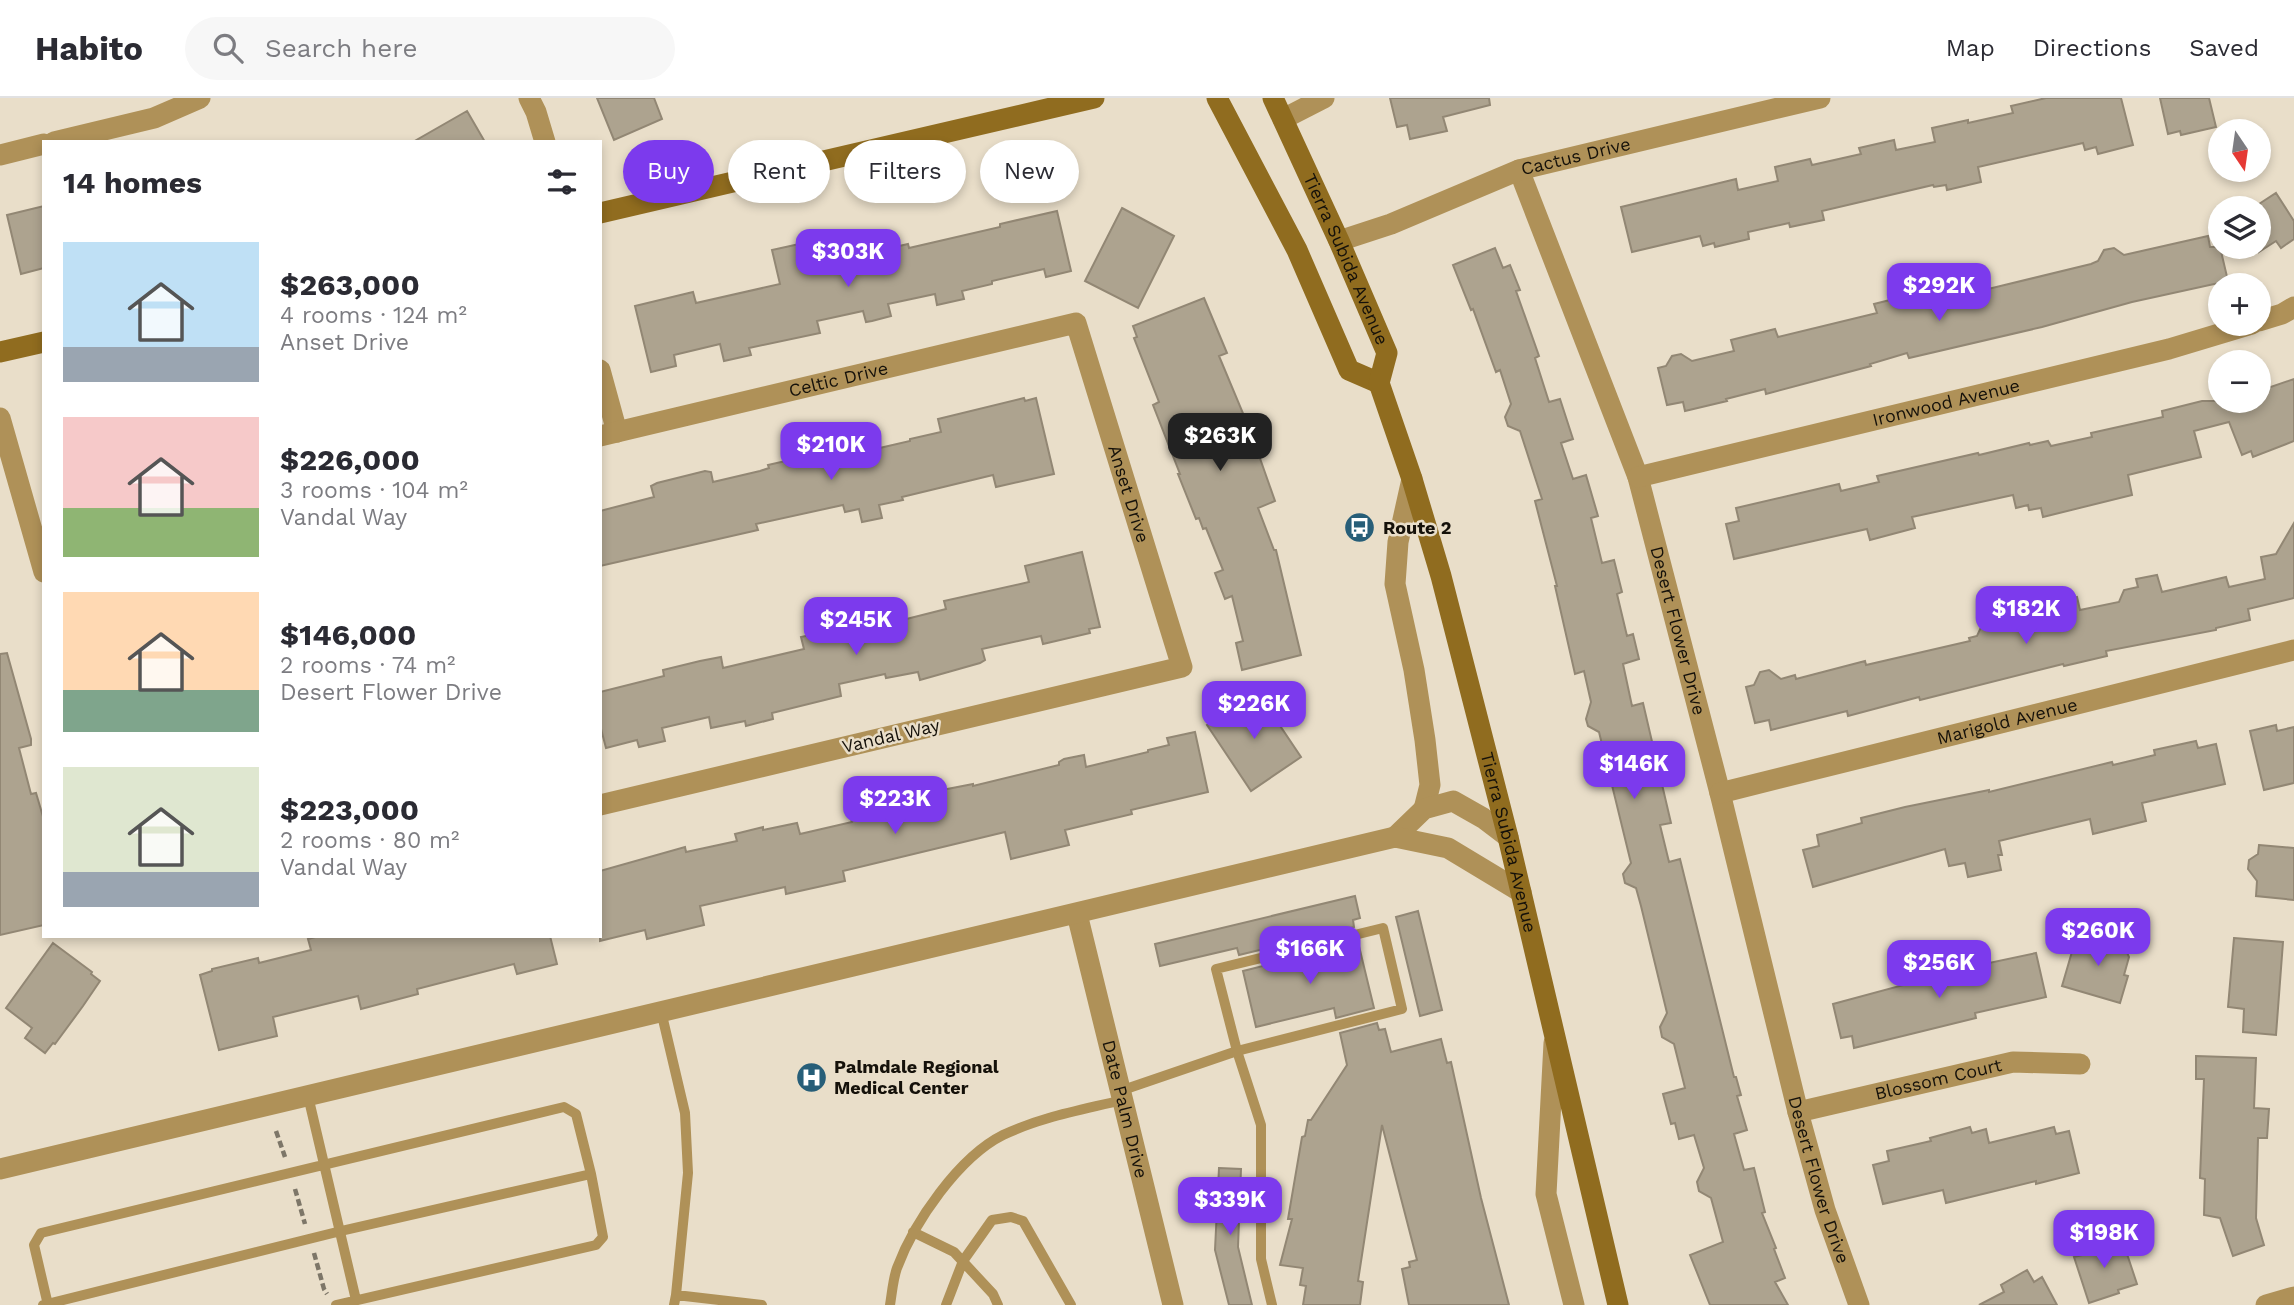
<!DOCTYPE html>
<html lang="en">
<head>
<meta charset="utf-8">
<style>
	:root { --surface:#fff; --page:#f7f7f7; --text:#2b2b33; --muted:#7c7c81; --line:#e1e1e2; --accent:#7c3aed }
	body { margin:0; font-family:"Work Sans",sans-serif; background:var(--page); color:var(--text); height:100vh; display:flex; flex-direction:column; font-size:26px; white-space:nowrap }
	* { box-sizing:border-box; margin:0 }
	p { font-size:23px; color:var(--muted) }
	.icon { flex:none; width:38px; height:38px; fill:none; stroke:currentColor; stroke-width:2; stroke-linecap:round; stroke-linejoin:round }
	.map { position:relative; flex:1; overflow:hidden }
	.panel { position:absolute; left:42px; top:42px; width:560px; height:798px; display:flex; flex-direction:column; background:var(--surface); border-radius:0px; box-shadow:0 4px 10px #0003 }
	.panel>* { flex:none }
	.guide { position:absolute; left:623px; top:42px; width:665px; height:63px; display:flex; gap:14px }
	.needle { width:46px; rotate:167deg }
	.fabs { position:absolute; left:2208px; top:21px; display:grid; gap:14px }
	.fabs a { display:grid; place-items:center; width:63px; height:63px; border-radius:50%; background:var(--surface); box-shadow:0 4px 10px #0003; font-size:35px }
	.price { position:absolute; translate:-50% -60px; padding:0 16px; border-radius:14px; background:var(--accent); color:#fff; font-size:23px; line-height:46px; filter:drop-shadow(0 2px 4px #0008) }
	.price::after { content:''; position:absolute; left:50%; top:42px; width:21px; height:16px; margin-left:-10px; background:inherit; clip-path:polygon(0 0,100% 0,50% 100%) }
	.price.on { background:#222; color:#fff }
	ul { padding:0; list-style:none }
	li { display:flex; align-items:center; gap:21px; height:175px; padding:0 21px }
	li span { display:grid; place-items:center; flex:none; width:196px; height:140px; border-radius:0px; color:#555 }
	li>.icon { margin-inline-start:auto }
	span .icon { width:84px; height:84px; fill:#fffc; stroke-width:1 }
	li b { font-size:30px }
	h2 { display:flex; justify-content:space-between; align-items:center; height:84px; padding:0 21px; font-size:30px }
	.pill { padding:0 24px; border-radius:32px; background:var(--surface); box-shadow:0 4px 10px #0003; font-size:24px; line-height:63px }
	.pill.on { background:var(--accent); color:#fff }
	header { display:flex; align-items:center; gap:42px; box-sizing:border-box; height:98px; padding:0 35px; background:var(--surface); border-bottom:2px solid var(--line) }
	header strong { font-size:33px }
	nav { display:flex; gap:38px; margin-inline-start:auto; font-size:24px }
	.search { width:490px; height:63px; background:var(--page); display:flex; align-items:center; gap:18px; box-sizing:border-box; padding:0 24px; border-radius:38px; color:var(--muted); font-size:26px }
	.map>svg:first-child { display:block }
</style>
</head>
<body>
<header>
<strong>Habito</strong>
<div class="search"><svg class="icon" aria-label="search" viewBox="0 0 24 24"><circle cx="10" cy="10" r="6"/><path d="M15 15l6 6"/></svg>Search here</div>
<nav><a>Map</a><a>Directions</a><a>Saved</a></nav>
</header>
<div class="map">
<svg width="2294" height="1207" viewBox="0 0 2294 1207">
	<rect width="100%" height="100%" fill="#e9dec9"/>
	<!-- building -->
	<path fill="#ada38f" stroke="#928774" stroke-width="2" d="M 597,0 L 654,0 L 662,21 L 614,42 Z
		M 1390,0 L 1489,0 L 1490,7 L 1443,19 L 1447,33 L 1410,41 L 1407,27 L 1397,29 Z
		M 2046,0 L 2121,0 L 2133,47 L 2098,56 L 2096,49 L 2085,52 L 2083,45 L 1978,69 L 1981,84 L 1947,92 L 1946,87 L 1934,89 L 1933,87 L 1822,113 L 1824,122 L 1790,129 L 1789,125 L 1748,134 L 1749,141 L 1715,149 L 1714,145 L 1703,148 L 1700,138 L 1632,154 L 1621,109 L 1736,81 L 1738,92 L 1778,83 L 1775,69 L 1810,61 L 1812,67 L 1861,56 L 1859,50 L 1894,42 L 1896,52 L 1935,44 L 1932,30 L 1968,22 L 1968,25 L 2013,15 L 2011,8 Z
		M 2160,0 L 2209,0 L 2216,29 L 2181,37 L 2180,33 L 2168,36 Z
		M 467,13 L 485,44 L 413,44 Z
		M 2276,95 L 2294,123 L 2294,141 L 2281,150 L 2276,143 L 2259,154 L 2259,106 Z
		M 44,108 L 44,170 L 21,176 L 7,117 Z
		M 1122,110 L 1174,138 L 1138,210 L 1085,183 Z
		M 1057,113 L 1071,173 L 1046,179 L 1044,171 L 992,183 L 992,186 L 962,193 L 964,201 L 937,207 L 935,196 L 888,206 L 891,218 L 872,223 L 866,224 L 863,213 L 817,223 L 820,235 L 749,250 L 751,257 L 724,263 L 720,246 L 674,257 L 676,268 L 651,274 L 635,208 L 693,194 L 696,205 L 780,186 L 772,152 L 804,145 L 809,164 L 811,164 L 812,168 L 908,146 L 909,150 L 1000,129 L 1000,126 Z
		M 2208,138 L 2210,149 L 2220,149 L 2228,183 L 2132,204 L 2042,229 L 1909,260 L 1907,255 L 1870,266 L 1871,268 L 1766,296 L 1765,291 L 1726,301 L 1727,303 L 1685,313 L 1683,304 L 1667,307 L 1658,270 L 1666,268 L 1672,258 L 1681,256 L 1692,263 L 1734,253 L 1731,242 L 1775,231 L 1778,239 L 1877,215 L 1874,206 L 1918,195 L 1921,206 L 1954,199 L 1961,188 L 1970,186 L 1980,193 L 2091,166 L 2098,163 L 2104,152 L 2114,150 L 2124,157 Z
		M 1495,150 L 1503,170 L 1510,167 L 1520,192 L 1516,193 L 1539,258 L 1535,260 L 1549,304 L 1560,301 L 1573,341 L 1561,345 L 1573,381 L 1586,377 L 1598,418 L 1591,420 L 1602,465 L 1614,462 L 1622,494 L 1617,496 L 1627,538 L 1633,536 L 1639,561 L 1623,566 L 1632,608 L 1643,605 L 1671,725 L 1660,727 L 1669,764 L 1680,761 L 1734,979 L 1736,979 L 1741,997 L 1737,998 L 1747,1032 L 1734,1036 L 1744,1072 L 1754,1070 L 1765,1114 L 1762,1115 L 1776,1150 L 1774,1151 L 1785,1180 L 1775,1184 L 1788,1207 L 1710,1207 L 1690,1157 L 1723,1144 L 1711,1100 L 1699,1093 L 1697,1084 L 1704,1070 L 1694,1037 L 1679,1041 L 1675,1025 L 1671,1026 L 1663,996 L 1685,990 L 1674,946 L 1662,939 L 1660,929 L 1667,915 L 1641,808 L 1636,790 L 1625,785 L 1623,776 L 1631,765 L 1599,634 L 1588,628 L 1586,621 L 1591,604 L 1584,573 L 1575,576 L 1555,488 L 1557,488 L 1535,403 L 1542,401 L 1520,333 L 1508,328 L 1505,319 L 1511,306 L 1500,272 L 1496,274 L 1473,211 L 1471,212 L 1453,167 Z
		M 1204,200 L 1227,255 L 1219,258 L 1250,332 L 1275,403 L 1258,410 L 1274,452 L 1276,452 L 1301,557 L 1242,572 L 1236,545 L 1243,543 L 1232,498 L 1225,501 L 1215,475 L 1223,472 L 1206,430 L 1203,431 L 1199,420 L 1196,421 L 1178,376 L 1180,376 L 1153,307 L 1159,304 L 1134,240 L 1137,239 L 1133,228 Z
		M 2294,281 L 2294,343 L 2253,359 L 2251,353 L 2242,357 L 2229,324 L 2194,333 L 2201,359 L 2128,377 L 2132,397 L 2043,419 L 2041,410 L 2029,412 L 2028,407 L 2016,410 L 2013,397 L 1912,419 L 1915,430 L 1870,442 L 1867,431 L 1734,461 L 1726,426 L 1739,423 L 1736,410 L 1839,386 L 1841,393 L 1879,384 L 1877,378 L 1978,355 L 1979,357 L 2029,345 L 2030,347 L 2048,343 L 2051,348 L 2092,339 L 2091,335 L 2163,319 L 2162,313 L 2202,303 L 2259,303 L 2259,293 Z
		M 1024,300 L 1025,303 L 1036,300 L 1054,376 L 996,389 L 993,377 L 902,399 L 903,402 L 879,407 L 882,420 L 862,424 L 859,411 L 845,414 L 843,407 L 756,426 L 758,432 L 600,468 L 600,413 L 654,399 L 651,388 L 657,385 L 705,373 L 711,374 L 713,384 L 760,373 L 769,370 L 768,367 L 790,362 L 788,355 L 815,349 L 815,351 L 855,344 L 858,355 L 910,343 L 910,341 L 941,334 L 938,321 Z
		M 2294,425 L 2294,500 L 2248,511 L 2250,522 L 2216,530 L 2216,532 L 2106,553 L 2107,558 L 2064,568 L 2063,566 L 1920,602 L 1919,599 L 1848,618 L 1847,613 L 1771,632 L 1769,622 L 1755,625 L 1746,589 L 1754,587 L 1760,574 L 1769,572 L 1781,581 L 1795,577 L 1796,581 L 1865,563 L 1866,567 L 1970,543 L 1969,540 L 1977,538 L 1982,527 L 1990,525 L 2003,532 L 2040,524 L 2042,523 L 2038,509 L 2077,499 L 2080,512 L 2119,504 L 2124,492 L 2138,489 L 2136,481 L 2157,477 L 2162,494 L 2226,479 L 2229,489 L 2265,481 L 2261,459 L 2276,456 Z
		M 1082,454 L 1100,529 L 1089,531 L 1090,535 L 1043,546 L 1041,538 L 982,551 L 985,562 L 980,565 L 920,582 L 918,574 L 886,580 L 885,576 L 839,586 L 841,598 L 772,615 L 773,621 L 746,628 L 745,623 L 711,630 L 709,619 L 662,630 L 665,643 L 639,649 L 637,642 L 606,650 L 600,627 L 600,594 L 664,578 L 663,572 L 700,563 L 721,559 L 723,570 L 804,551 L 801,539 L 858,527 L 859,533 L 946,511 L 944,503 L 1029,484 L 1025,468 Z
		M 7,555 L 31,641 L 31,647 L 19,650 L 31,696 L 36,695 L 44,722 L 44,827 L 0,837 L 0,556 Z
		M 1256,592 L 1301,659 L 1251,693 L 1207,627 Z
		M 2276,627 L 2277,633 L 2294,629 L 2294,685 L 2264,692 L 2250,633 Z
		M 1195,634 L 1208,694 L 1131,712 L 1132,716 L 1065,732 L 1069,747 L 1011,761 L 1005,734 L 843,773 L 845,783 L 786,796 L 785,789 L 700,808 L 704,827 L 647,841 L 645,832 L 600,843 L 600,773 L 685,749 L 686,754 L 737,743 L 735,736 L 763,729 L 763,732 L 797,725 L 800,736 L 852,724 L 850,717 L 881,708 L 880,700 L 940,685 L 942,692 L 973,686 L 973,688 L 1059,667 L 1059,664 L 1064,661 L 1084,657 L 1086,669 L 1148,654 L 1148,652 L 1169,647 L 1167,640 Z
		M 2196,643 L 2198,650 L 2216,646 L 2225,686 L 2142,705 L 2146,723 L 2093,736 L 2090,721 L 1999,743 L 2002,757 L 1998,757 L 2001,772 L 1968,779 L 1965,765 L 1949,768 L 1945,751 L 1813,789 L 1803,752 L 1819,748 L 1817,737 L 1862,725 L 1861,720 L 1905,709 L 1989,692 L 1989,694 L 2112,664 L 2113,667 L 2155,657 L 2154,652 Z
		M 2259,747 L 2294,750 L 2294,802 L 2256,798 L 2257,783 L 2248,771 L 2249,762 L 2258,756 Z
		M 1355,798 L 1360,820 L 1353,822 L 1354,829 L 1239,857 L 1237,850 L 1160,868 L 1155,846 Z
		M 1418,813 L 1442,912 L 1420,918 L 1396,819 Z
		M 2093,837 L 2123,845 L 2129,859 L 2124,877 L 2128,878 L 2120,905 L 2062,888 L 2074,847 Z
		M 319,838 L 550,838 L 557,866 L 517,876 L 514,866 L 417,891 L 418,896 L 361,911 L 358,898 L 273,919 L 277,938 L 219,952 L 200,877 L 212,873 L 212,871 L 258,860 L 259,865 L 311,852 L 308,841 Z
		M 2234,840 L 2283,844 L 2276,937 L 2243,934 L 2244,911 L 2228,909 Z
		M 1358,844 L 1374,910 L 1336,920 L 1334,910 L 1256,929 L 1243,873 Z
		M 53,845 L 92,874 L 91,876 L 100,883 L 83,908 L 55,946 L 53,945 L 45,955 L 25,940 L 32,930 L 6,910 Z
		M 2036,855 L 2046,899 L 1975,915 L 1976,920 L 1854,950 L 1852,938 L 1841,940 L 1833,906 L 1911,885 L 1917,874 L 1949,867 L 1956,872 Z
		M 1377,925 L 1379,932 L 1385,931 L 1391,954 L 1441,941 L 1447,965 L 1451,964 L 1481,1100 L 1509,1207 L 1409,1207 L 1402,1171 L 1410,1169 L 1409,1164 L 1417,1162 L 1382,1027 L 1358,1183 L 1363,1184 L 1360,1207 L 1303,1207 L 1306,1188 L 1300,1187 L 1303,1170 L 1280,1167 L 1292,1121 L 1288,1121 L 1302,1039 L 1305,1038 L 1308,1022 L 1311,1022 L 1347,967 L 1340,935 Z
		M 2196,958 L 2256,960 L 2254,1010 L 2269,1011 L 2267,1040 L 2258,1040 L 2256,1120 L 2264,1147 L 2233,1158 L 2220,1120 L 2204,1117 L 2205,1081 L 2200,1080 L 2204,981 L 2196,981 Z
		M 1970,1029 L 1972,1035 L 1986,1031 L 1989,1045 L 2054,1029 L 2056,1036 L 2069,1033 L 2079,1075 L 2036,1086 L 2036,1083 L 1946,1105 L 1943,1092 L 1883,1106 L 1873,1067 L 1889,1063 L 1887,1053 L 1931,1043 L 1930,1040 Z
		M 1219,1070 L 1241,1071 L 1238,1149 L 1252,1207 L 1229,1207 L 1215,1152 Z
		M 2089,1137 L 2108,1149 L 2123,1144 L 2137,1186 L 2118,1192 L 2119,1195 L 2089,1205 L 2074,1159 L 2083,1157 Z
		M 2027,1172 L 2034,1184 L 2042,1179 L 2057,1207 L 1979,1207 L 2004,1194 L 2001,1187 Z"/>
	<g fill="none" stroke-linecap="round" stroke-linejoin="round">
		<!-- path -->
		<path stroke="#7d7668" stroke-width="4.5" stroke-dasharray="7 3.5" stroke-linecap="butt" d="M 276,1033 L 285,1059
			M 295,1091 L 305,1126
			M 314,1155 L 324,1191 L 327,1196"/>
		<!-- lane -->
		<path stroke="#af9158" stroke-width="10" d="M 661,913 L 685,1015 L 688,1075 L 676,1197
			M 1120,993 L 1237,953 L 1402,911 L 1383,830 L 1216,871 L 1237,953 L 1261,1027 L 1261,1161 L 1272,1207
			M 308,998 L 356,1202
			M 913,1134 L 954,1154 L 993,1196 L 998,1207
			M 43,1207 L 341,1133 L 591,1076
			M 48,1207 L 34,1147 L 41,1135 L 564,1009 L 576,1016 L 591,1076 L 603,1139 L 596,1147 L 336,1207
			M 674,1207 L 676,1197 L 762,1207
			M 890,1207 C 892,1195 893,1181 897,1170 C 914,1124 959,1059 1003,1037 C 1041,1019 1082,1012 1122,1002
			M 946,1207 L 963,1163 L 992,1122 L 1011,1119 L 1023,1123 L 1071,1207"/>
		<!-- street -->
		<g stroke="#af9158" stroke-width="21">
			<path d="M 529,0 L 536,14 L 545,44"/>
			<path d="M 1283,21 L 1324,0"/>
			<path d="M 54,44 L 154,20 L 200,0"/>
			<path d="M 0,57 L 44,46"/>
			<path id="s1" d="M 1519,72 L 1638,379 L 1720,695 L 1798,1014 L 1825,1112 L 1859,1207"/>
			<path id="s2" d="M 1339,143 L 1391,126 L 1519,72 L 1820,0"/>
			<path d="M 2259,223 L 2282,216 L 2294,209"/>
			<path d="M 600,272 L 617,334"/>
			<path d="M 0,320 L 44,474"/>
			<path id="s3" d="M 600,338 L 1076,225 L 1182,569 L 600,707"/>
			<path id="s4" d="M 1638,379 L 2169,251 L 2252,226"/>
			<path d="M 1412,381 L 1398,444 L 1395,486 L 1414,572 L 1425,642 L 1430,687 L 1424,711"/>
			<path id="s5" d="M 1720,695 L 2294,552"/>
			<path d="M 1395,739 L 1424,711 L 1453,703 L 1483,720 L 1508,739"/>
			<path id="s6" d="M 1077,816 L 1173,1207"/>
			<path d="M 1554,945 L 1546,1096 L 1574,1207"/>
			<path id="s7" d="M 1798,1014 L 2013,964 L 2080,966"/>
			<path d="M 0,1071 L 1395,739 L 1448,750 L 1521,794"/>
			<path d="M 2266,1207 L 2294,1199"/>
		</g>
		<!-- secondary -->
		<g stroke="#906c1f" stroke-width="21">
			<path d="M 1217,0 L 1297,152 L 1349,272 L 1379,285"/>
			<path id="s8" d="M 1273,0 L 1339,143 L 1387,255 L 1379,285 L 1412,381 L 1441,478 L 1508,739 L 1618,1207"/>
			<path d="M 600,115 L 1094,0"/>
			<path d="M 0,254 L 44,244"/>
		</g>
	</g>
	<!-- icons -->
	<defs>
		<symbol id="bus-disc" viewBox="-11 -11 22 22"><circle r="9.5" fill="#275e78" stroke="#e9dec9"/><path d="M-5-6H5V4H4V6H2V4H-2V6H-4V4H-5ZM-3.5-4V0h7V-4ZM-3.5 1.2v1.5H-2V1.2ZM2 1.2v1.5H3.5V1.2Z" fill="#fff"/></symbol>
		<symbol id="hospital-disc" viewBox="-11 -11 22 22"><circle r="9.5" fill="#275e78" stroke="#e9dec9"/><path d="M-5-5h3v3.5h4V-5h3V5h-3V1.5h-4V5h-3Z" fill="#fff"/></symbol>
	</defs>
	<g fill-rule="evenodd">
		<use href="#bus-disc" x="1342" y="412" width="35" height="35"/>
		<use href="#hospital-disc" x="794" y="962" width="35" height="35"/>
	</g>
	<g text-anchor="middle" stroke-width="5" stroke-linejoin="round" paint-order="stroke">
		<!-- street labels -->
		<g font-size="18" fill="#15110a" stroke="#e9dec9">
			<text dy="6" stroke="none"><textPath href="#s2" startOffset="252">Cactus Drive</textPath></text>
			<text dy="6" stroke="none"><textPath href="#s8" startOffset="177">Tierra Subida Avenue</textPath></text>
			<text dy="6" stroke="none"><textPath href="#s3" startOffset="245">Celtic Drive</textPath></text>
			<text dy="6" stroke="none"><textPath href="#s4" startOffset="317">Ironwood Avenue</textPath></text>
			<text dy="6" stroke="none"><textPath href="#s3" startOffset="668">Anset Drive</textPath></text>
			<text dy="6" stroke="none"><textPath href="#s1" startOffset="488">Desert Flower Drive</textPath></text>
			<text dy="6" stroke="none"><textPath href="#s5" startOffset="296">Marigold Avenue</textPath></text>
			<text transform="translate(891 638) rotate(-13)" y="6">Vandal Way</text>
			<text dy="6" stroke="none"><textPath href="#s8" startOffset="788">Tierra Subida Avenue</textPath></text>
			<text dy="6" stroke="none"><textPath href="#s7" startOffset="144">Blossom Court</textPath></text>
			<text dy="6" stroke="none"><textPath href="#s6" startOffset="201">Date Palm Drive</textPath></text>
			<text dy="6" stroke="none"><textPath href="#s1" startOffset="1055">Desert Flower Drive</textPath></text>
		</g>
		<!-- poi labels -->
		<g font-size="18" font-weight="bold" fill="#15110a" stroke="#e9dec9" text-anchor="start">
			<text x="1383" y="436">Route 2</text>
			<text x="834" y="975">Palmdale Regional<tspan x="834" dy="21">Medical Center</tspan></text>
		</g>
	</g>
</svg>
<div class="fabs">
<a><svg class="needle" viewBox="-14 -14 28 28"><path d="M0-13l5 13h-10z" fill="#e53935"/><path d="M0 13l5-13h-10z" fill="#7c7c81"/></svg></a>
<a><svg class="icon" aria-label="layers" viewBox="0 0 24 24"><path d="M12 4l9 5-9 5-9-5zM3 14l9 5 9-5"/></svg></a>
<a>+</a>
<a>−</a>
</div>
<b class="price" style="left:848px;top:191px">$303K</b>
<b class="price" style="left:1939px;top:225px">$292K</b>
<b class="price on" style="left:1220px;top:375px">$263K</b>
<b class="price" style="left:831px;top:384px">$210K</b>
<b class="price" style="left:2026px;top:548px">$182K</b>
<b class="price" style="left:856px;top:559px">$245K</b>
<b class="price" style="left:1254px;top:643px">$226K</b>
<b class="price" style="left:1634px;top:703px">$146K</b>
<b class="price" style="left:895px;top:738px">$223K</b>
<b class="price" style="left:2098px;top:870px">$260K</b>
<b class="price" style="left:1310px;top:888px">$166K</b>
<b class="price" style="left:1939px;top:902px">$256K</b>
<b class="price" style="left:1230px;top:1139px">$339K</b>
<b class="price" style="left:2104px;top:1172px">$198K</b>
<div class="guide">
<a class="pill on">Buy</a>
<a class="pill">Rent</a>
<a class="pill">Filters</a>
<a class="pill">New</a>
</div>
<section class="panel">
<h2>14 homes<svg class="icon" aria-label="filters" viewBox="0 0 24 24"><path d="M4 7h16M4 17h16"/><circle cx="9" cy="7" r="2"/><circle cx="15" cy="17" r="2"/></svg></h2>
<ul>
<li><span style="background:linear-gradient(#bfe0f5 75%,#9aa5b1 0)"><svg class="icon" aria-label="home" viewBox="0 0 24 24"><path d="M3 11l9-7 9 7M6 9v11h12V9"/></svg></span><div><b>$263,000</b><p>4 rooms · 124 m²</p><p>Anset Drive</p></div></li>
<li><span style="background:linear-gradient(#f6c9c9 65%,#8fb573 0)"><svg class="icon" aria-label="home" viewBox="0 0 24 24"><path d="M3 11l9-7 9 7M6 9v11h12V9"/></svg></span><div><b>$226,000</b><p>3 rooms · 104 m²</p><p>Vandal Way</p></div></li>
<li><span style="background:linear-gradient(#ffd9b3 70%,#7fa58c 0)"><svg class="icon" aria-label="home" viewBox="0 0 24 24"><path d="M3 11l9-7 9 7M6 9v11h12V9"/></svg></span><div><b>$146,000</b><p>2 rooms · 74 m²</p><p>Desert Flower Drive</p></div></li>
<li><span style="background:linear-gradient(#dfe7d0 75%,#9aa5b1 0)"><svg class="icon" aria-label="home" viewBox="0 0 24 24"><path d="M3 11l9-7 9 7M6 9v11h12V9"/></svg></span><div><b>$223,000</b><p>2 rooms · 80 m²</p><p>Vandal Way</p></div></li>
</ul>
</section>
</div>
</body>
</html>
